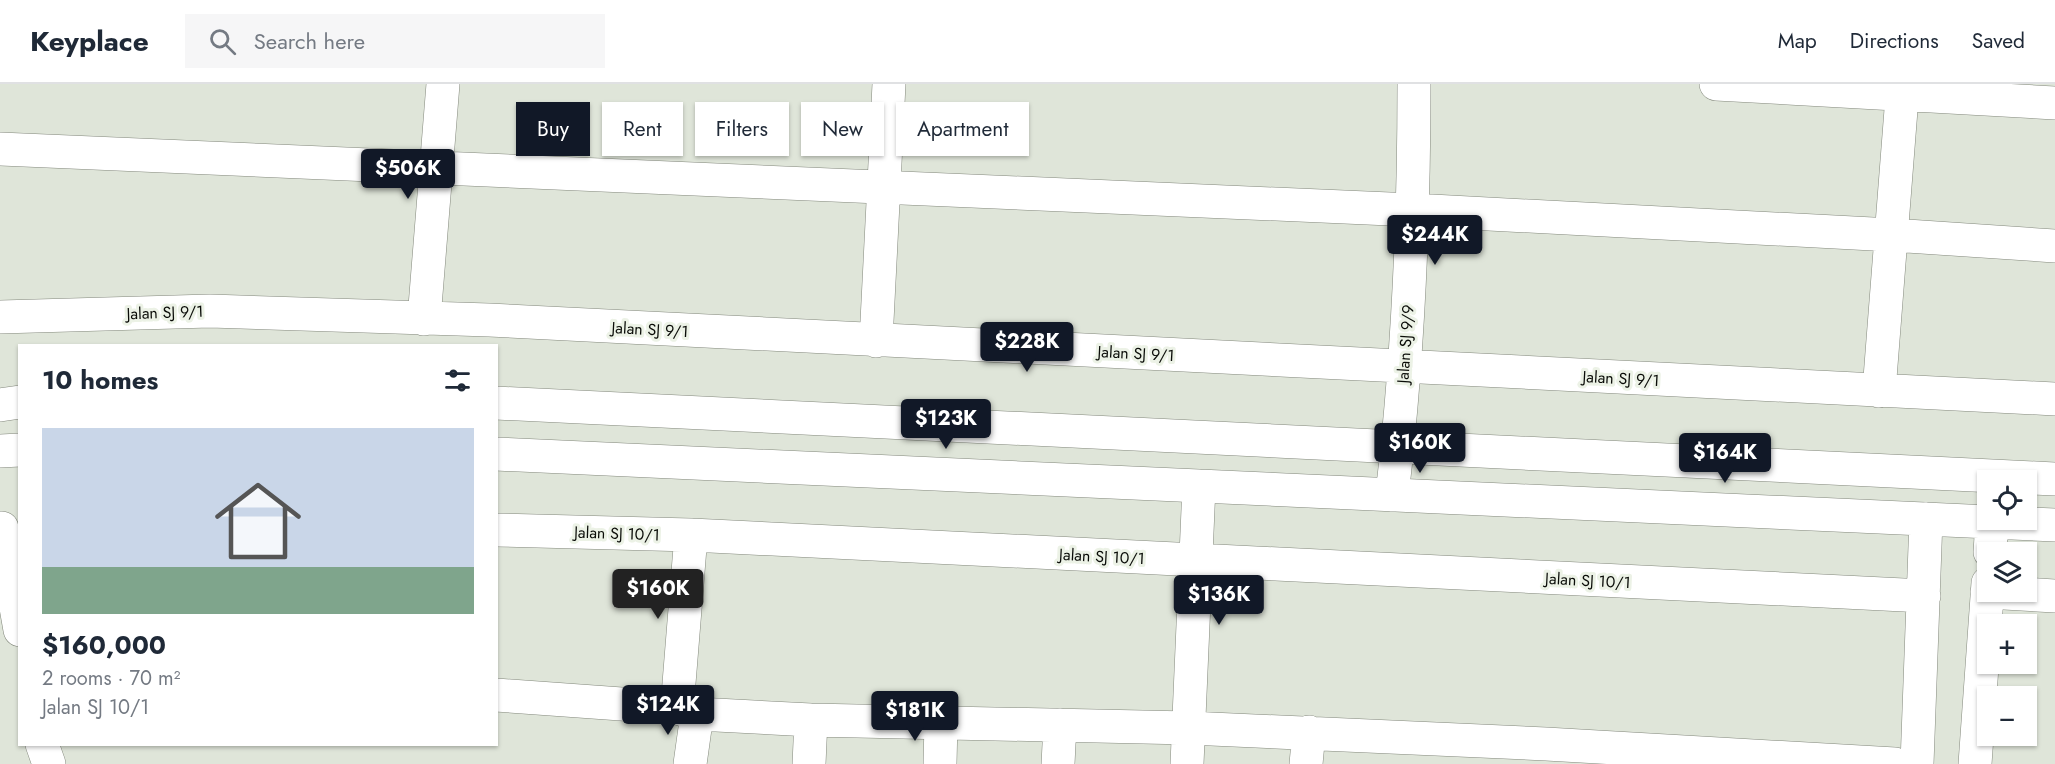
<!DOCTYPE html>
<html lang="en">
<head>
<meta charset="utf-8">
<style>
	:root { --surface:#fff; --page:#f6f6f7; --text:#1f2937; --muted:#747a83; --line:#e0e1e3; --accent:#111827 }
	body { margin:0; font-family:Jost,sans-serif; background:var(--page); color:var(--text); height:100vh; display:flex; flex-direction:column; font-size:22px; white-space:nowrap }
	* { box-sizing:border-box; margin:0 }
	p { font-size:20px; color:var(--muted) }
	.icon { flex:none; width:33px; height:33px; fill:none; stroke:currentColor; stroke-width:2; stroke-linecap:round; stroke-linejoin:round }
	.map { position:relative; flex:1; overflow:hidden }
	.details { position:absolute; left:18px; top:260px; width:480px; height:402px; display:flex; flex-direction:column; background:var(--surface); border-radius:0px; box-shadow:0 2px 4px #0004 }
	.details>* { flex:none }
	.banner { position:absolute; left:516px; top:18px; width:570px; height:54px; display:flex; gap:12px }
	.buttons { position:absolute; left:1977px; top:386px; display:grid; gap:12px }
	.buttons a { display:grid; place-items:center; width:60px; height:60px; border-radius:0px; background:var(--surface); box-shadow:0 2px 4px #0004; font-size:30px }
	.price { position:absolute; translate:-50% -51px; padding:0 14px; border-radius:6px; background:var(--accent); color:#fff; font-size:20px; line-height:39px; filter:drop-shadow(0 2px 3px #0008) }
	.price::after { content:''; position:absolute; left:50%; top:36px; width:18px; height:14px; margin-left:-9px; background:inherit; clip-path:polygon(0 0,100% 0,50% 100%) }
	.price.active { background:#222; color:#fff }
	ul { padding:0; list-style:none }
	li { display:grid; align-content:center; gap:12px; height:318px; padding:0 24px }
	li+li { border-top:2px solid var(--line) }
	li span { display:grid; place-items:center; height:186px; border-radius:0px; color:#555 }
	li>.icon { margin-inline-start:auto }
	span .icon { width:108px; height:108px; fill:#fffc; stroke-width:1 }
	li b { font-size:26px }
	h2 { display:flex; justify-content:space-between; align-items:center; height:72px; padding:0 24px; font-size:26px }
	.tag { padding:0 21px; border-radius:0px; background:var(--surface); box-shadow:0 2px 4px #0004; font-size:21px; line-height:54px }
	.tag.active { background:var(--accent); color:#fff }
	header { display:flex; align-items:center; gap:36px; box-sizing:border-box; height:84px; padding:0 30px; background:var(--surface); border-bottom:2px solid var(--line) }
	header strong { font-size:28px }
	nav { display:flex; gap:33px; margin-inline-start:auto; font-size:21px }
	.search { width:420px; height:54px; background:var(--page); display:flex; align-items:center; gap:15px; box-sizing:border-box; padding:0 21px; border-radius:0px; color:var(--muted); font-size:22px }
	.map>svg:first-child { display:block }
</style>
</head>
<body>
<header>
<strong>Keyplace</strong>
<div class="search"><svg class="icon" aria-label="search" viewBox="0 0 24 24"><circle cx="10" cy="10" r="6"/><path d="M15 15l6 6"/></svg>Search here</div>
<nav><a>Map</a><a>Directions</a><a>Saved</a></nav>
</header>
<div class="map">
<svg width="2055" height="680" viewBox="0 0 2055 680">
	<rect width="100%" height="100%" fill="#dfe5d9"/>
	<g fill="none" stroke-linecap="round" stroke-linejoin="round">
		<defs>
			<path id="minor" d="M 1716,0 L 2055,19
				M 0,65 L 1413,126 L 1892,151 L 2055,162
				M 0,233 L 210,227 L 489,236 L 2055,315
				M 424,235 L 443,0
				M 876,257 L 889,0
				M 1879,307 L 1903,0
				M 496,319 L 2055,395
				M 0,321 L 20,318
				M 0,367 L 20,366
				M 496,370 L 2055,441
				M 1392,411 C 1408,275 1414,137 1414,0
				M 2,444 L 20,546
				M 496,446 L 691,451 L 1924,512
				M 1990,468 L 1992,438
				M 1987,508 L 2055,512
				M 496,611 L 677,624 L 697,630 L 811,636 L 1189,644 L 1546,660 L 1895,680
				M 677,624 L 691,451
				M 42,660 L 49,680
				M 690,680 L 697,630
				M 809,680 L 811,636
				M 940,680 L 941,638
				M 1058,680 L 1060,641
				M 1187,680 L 1199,402
				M 1306,680 L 1309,648
				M 1917,680 L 1926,435
				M 1975,680 L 1988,499"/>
		</defs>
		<!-- minor casing -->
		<use href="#minor" stroke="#83887c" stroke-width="34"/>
		<!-- minor -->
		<use href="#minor" stroke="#fff" stroke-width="33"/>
	</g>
	<g text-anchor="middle" stroke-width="6" stroke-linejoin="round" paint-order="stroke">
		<!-- street labels -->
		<g font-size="16" fill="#0a0c08" stroke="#ecf2e6">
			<text transform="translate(165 228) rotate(-2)" y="6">Jalan SJ 9/1</text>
			<text transform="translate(650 245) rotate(3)" y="6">Jalan SJ 9/1</text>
			<text transform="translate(1405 260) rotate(-86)" y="6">Jalan SJ 9/9</text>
			<text transform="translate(1136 269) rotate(3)" y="6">Jalan SJ 9/1</text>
			<text transform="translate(1621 294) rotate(3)" y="6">Jalan SJ 9/1</text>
			<text transform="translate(617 449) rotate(2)" y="6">Jalan SJ 10/1</text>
			<text transform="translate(1102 472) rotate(3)" y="6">Jalan SJ 10/1</text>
			<text transform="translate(1588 496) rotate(3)" y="6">Jalan SJ 10/1</text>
		</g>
	</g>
</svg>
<div class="buttons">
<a><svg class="icon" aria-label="locate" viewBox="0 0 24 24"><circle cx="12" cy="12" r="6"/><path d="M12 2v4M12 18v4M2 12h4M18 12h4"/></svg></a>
<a><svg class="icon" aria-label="layers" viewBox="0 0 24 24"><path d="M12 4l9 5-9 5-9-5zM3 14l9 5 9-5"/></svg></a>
<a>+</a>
<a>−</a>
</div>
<b class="price" style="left:408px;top:116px">$506K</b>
<b class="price" style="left:1435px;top:182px">$244K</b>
<b class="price" style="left:1027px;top:289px">$228K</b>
<b class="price" style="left:946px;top:366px">$123K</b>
<b class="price" style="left:1420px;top:390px">$160K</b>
<b class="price" style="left:1725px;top:400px">$164K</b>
<b class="price active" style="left:658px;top:536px">$160K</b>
<b class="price" style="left:1219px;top:542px">$136K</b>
<b class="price" style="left:668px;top:652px">$124K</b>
<b class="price" style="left:915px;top:658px">$181K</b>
<div class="banner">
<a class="tag active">Buy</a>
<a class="tag">Rent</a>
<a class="tag">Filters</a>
<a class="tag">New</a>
<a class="tag">Apartment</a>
</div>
<section class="details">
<h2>10 homes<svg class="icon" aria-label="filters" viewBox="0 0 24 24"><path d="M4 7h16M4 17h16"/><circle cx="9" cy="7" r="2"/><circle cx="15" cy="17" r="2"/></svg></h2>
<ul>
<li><span style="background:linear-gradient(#c9d6e8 75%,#7fa58c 0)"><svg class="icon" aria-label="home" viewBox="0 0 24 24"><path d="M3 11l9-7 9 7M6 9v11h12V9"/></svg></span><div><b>$160,000</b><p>2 rooms · 70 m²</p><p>Jalan SJ 10/1</p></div></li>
</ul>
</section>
</div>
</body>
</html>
